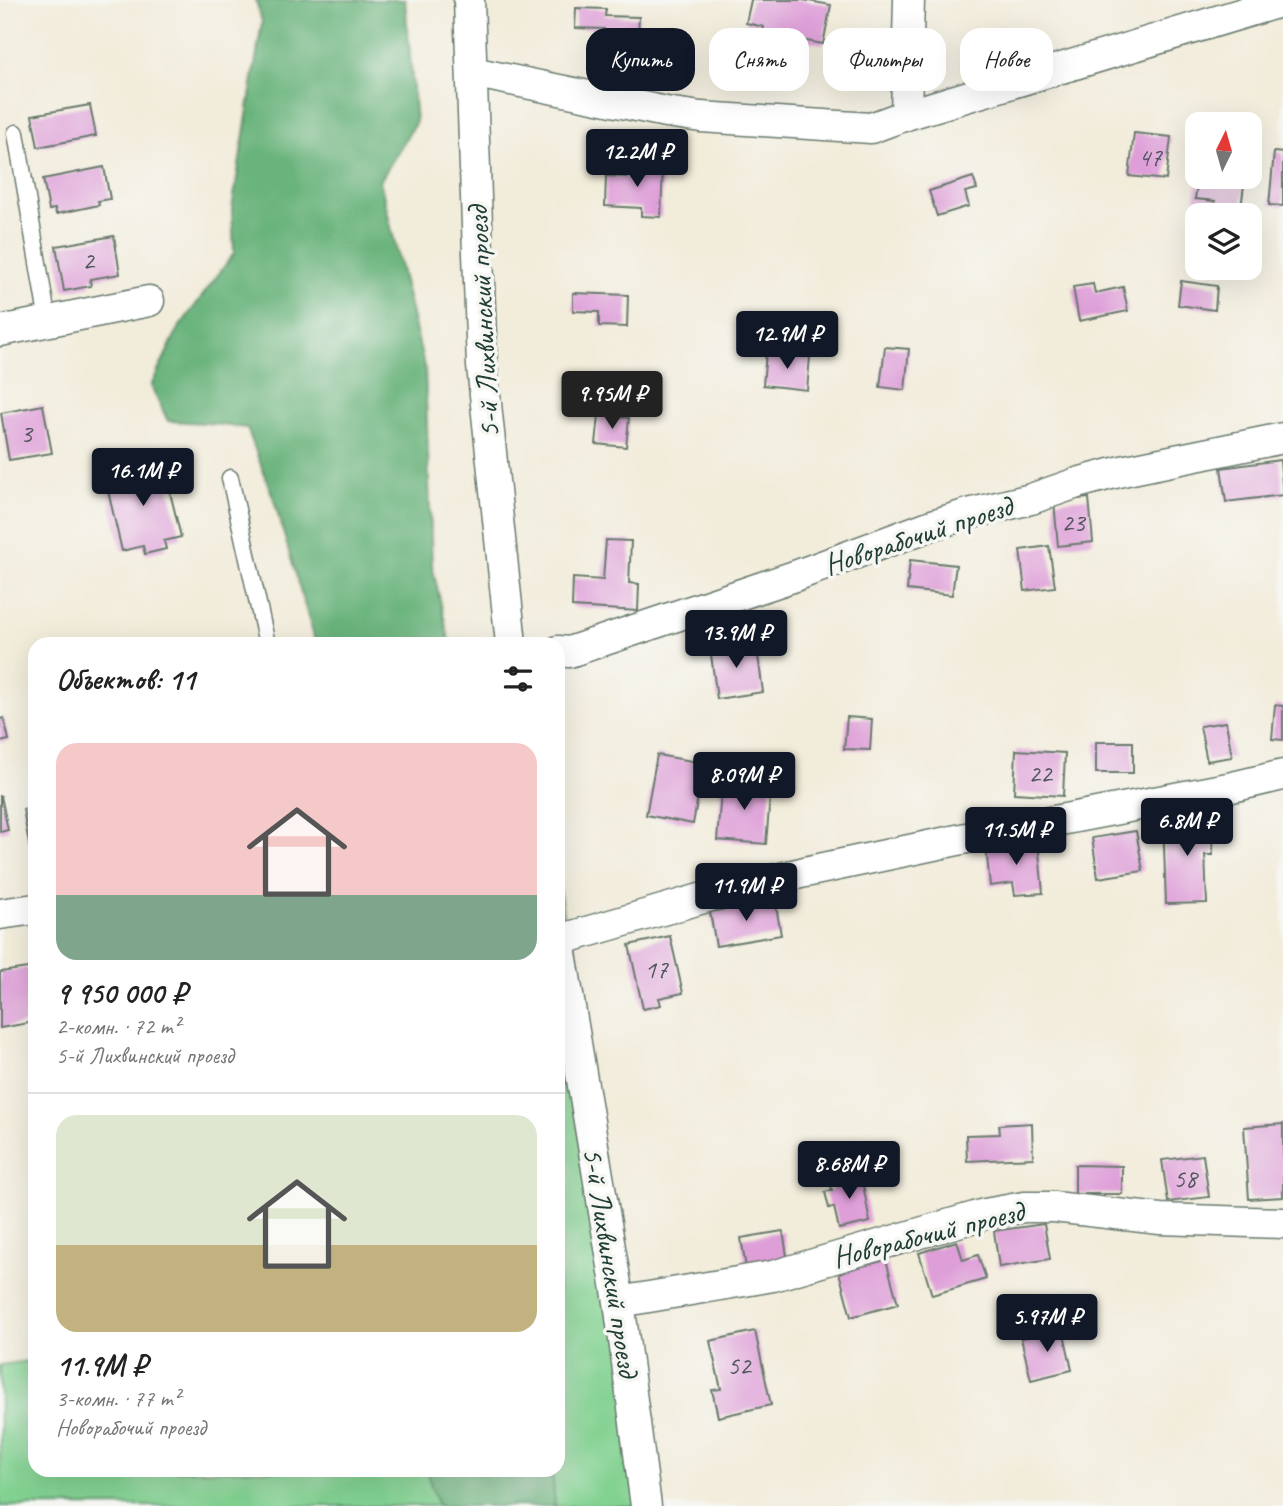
<!DOCTYPE html>
<html lang="ru">
<head>
<meta charset="utf-8">
<style>
	:root { --surface:#fff; --page:#f6f6f6; --text:#222; --muted:#767676; --line:#e0e0e0; --accent:#111827 }
	body { margin:0; font-family:Caveat,sans-serif; background:var(--page); color:var(--text); height:100vh; display:flex; flex-direction:column; font-size:26px; white-space:nowrap }
	* { box-sizing:border-box; margin:0 }
	p { font-size:23px; color:var(--muted) }
	.icon { flex:none; width:38px; height:38px; fill:none; stroke:currentColor; stroke-width:2; stroke-linecap:round; stroke-linejoin:round }
	.map { position:relative; flex:1; overflow:hidden }
	.drawer { position:absolute; left:28px; top:637px; width:537px; height:840px; display:flex; flex-direction:column; background:var(--surface); border-radius:21px; box-shadow:0 7px 28px #0002 }
	.drawer>* { flex:none }
	.guide { position:absolute; left:586px; top:28px; width:592px; height:63px; display:flex; gap:14px }
	.needle { width:46px; rotate:5deg }
	.fabs { position:absolute; left:1185px; top:112px; display:grid; gap:14px }
	.fabs a { display:grid; place-items:center; width:77px; height:77px; border-radius:14px; background:var(--surface); box-shadow:0 7px 28px #0002; font-size:35px }
	.price { position:absolute; translate:-50% -60px; padding:0 16px; border-radius:7px; background:var(--accent); color:#fff; font-size:23px; line-height:46px; filter:drop-shadow(0 2px 4px #0008) }
	.price::after { content:''; position:absolute; left:50%; top:42px; width:21px; height:16px; margin-left:-10px; background:inherit; clip-path:polygon(0 0,100% 0,50% 100%) }
	.price.current { background:#222; color:#fff }
	ul { padding:0; list-style:none }
	li { display:grid; align-content:center; gap:14px; height:371px; padding:0 28px }
	li+li { border-top:2px solid var(--line) }
	li span { display:grid; place-items:center; height:217px; border-radius:21px; color:#555 }
	li>.icon { margin-inline-start:auto }
	span .icon { width:126px; height:126px; fill:#fffc; stroke-width:1 }
	li b { font-size:30px }
	h2 { display:flex; justify-content:space-between; align-items:center; height:84px; padding:0 28px; font-size:30px }
	.tag { padding:0 24px; border-radius:21px; background:var(--surface); box-shadow:0 7px 28px #0002; font-size:24px; line-height:63px }
	.tag.current { background:var(--accent); color:#fff }
	.map>svg:first-child { display:block }
</style>
</head>
<body>
<div class="map">
<svg width="1283" height="1506" viewBox="0 0 1283 1506">
	<rect width="100%" height="100%" fill="#f6f6f2"/>
	<filter id="ink" filterUnits="userSpaceOnUse"><feTurbulence type="fractalNoise" baseFrequency=".0143" numOctaves="2"/><feDisplacementMap in="SourceGraphic" scale="14" xChannelSelector="R" yChannelSelector="G"/><feConvolveMatrix kernelMatrix="1 2 1 2 8 2 1 2 1" color-interpolation-filters="sRGB"/></filter>
	<filter id="wash" filterUnits="userSpaceOnUse"><feTurbulence type="fractalNoise" baseFrequency=".00686" numOctaves="4" result="noise"/><feDisplacementMap in="SourceGraphic" scale="28" xChannelSelector="R" yChannelSelector="G"/><feGaussianBlur stdDeviation="1.57" result="paint"/><feColorMatrix in="noise" values="0 0 0 0 0 0 0 0 0 0 0 0 0 0 0 0 0 1.4 0 .05"/><feComposite in="paint" operator="in"/></filter>
	<g filter="url(#wash)">
		<rect width="100%" height="100%" fill="#f2ecda"/>
		<!-- green -->
		<path fill="#82d191" stroke="#508762" stroke-width="2" d="M 558,881 L 574,989 L 660,1506 L 555,1506 L 552,1470 L 558,1470 Z
			M 35,1360 L 35,1470 L 426,1470 L 438,1506 L 0,1506 L 0,1365 Z"/>
		<!-- forest -->
		<path fill="#69b37b" stroke="#447858" stroke-width="2" d="M 256,0 L 405,0 L 416,122 L 380,181 L 425,369 L 432,565 L 450,644 L 316,644 L 273,497 L 247,428 L 206,423 L 168,421 L 151,386 L 178,329 L 234,253 L 232,209 L 262,22 Z
			M 426,1470 L 552,1470 L 555,1506 L 438,1506 Z"/>
		<g id="blocks">
			<!-- building -->
			<path fill="#de9ed8" d="M 751,0 L 803,0 L 831,5 L 823,44 L 763,33 L 764,27 L 746,23 Z
				M 576,8 L 606,9 L 605,16 L 639,17 L 636,66 L 602,64 L 604,29 L 575,28 Z
				M 90,105 L 96,136 L 38,147 L 32,115 Z
				M 1134,133 L 1171,137 L 1166,180 L 1129,176 Z
				M 1274,152 L 1283,153 L 1283,206 L 1269,205 Z
				M 628,161 L 663,163 L 661,217 L 641,216 L 641,208 L 605,206 L 606,176 L 627,177 Z
				M 104,167 L 110,199 L 98,201 L 99,205 L 56,214 L 55,209 L 49,210 L 43,179 Z
				M 973,177 L 977,189 L 965,192 L 969,206 L 937,216 L 929,191 Z
				M 1198,177 L 1245,178 L 1240,215 L 1213,215 L 1215,201 L 1195,199 Z
				M 114,236 L 120,274 L 90,279 L 91,286 L 64,291 L 56,246 Z
				M 1181,281 L 1217,286 L 1215,310 L 1178,305 Z
				M 1093,284 L 1095,293 L 1123,287 L 1128,311 L 1079,321 L 1073,287 Z
				M 573,293 L 628,295 L 627,327 L 599,326 L 599,312 L 573,311 Z
				M 885,347 L 909,349 L 905,390 L 880,387 Z
				M 766,353 L 810,357 L 807,390 L 763,385 Z
				M 43,405 L 52,453 L 9,460 L 1,413 Z
				M 599,415 L 629,418 L 626,447 L 596,444 Z
				M 1280,460 L 1283,495 L 1226,502 L 1221,468 Z
				M 143,464 L 144,468 L 163,464 L 181,537 L 164,541 L 166,549 L 145,554 L 143,546 L 122,551 L 105,478 L 121,474 L 120,470 Z
				M 1089,498 L 1093,542 L 1058,546 L 1054,501 Z
				M 606,540 L 631,541 L 629,583 L 639,584 L 638,611 L 572,607 L 573,578 L 603,580 Z
				M 1049,546 L 1055,587 L 1025,591 L 1020,550 Z
				M 910,560 L 956,565 L 952,595 L 907,590 Z
				M 756,641 L 763,692 L 717,699 L 710,647 Z
				M 1275,705 L 1283,706 L 1283,740 L 1272,739 Z
				M 847,717 L 872,719 L 870,750 L 844,749 Z
				M 4,718 L 9,740 L 0,742 L 0,719 Z
				M 1226,722 L 1232,757 L 1207,761 L 1200,726 Z
				M 1096,742 L 1133,742 L 1133,773 L 1096,773 Z
				M 1016,750 L 1065,753 L 1063,796 L 1014,793 Z
				M 657,755 L 704,763 L 693,824 L 646,815 Z
				M 722,780 L 771,784 L 766,844 L 717,840 Z
				M 0,796 L 1,796 L 8,830 L 0,832 Z
				M 35,806 L 35,855 L 31,856 L 23,809 Z
				M 1211,816 L 1213,855 L 1205,855 L 1207,903 L 1166,904 L 1163,818 Z
				M 1136,831 L 1143,871 L 1098,878 L 1092,838 Z
				M 1038,842 L 1043,893 L 1015,895 L 1013,883 L 990,886 L 986,847 Z
				M 775,900 L 781,935 L 716,946 L 710,912 Z
				M 670,936 L 683,993 L 659,998 L 661,1005 L 643,1009 L 629,945 Z
				M 35,967 L 35,1022 L 0,1028 L 0,972 Z
				M 1032,1123 L 1033,1158 L 967,1161 L 966,1135 L 1000,1134 L 999,1125 Z
				M 1283,1124 L 1283,1197 L 1249,1199 L 1244,1127 Z
				M 1203,1155 L 1209,1197 L 1168,1202 L 1162,1160 Z
				M 1075,1165 L 1122,1166 L 1122,1194 L 1075,1194 Z
				M 861,1174 L 870,1222 L 839,1229 L 834,1207 L 829,1208 L 825,1192 L 832,1190 L 830,1180 Z
				M 1044,1224 L 1050,1259 L 999,1267 L 994,1231 Z
				M 783,1231 L 788,1262 L 746,1268 L 741,1238 Z
				M 957,1241 L 963,1260 L 978,1255 L 986,1279 L 932,1295 L 919,1253 Z
				M 886,1260 L 898,1304 L 851,1317 L 839,1272 Z
				M 1063,1329 L 1072,1370 L 1031,1380 L 1021,1338 Z
				M 755,1331 L 771,1405 L 718,1417 L 712,1390 L 721,1389 L 710,1341 Z"/>
		</g>
	</g>
	<g filter="url(#ink)">
		<use href="#blocks" fill-opacity="0" stroke="#697a6e" stroke-width="2"/>
		<g fill="none" stroke-linecap="round" stroke-linejoin="round">
			<defs>
				<path id="service" d="M 16,133 L 48,322
					M 230,478 L 267,644"/>
				<path id="minor" d="M 469,0 L 482,366 L 511,644
					M 472,72 L 666,112 L 701,117 L 871,128 L 906,115 L 1283,1
					M 904,116 L 906,115 L 909,0
					M 0,331 L 149,301
					M 558,651 L 569,652 L 795,576 L 932,525 L 968,514 L 1031,499 L 1077,483 L 1122,471 L 1283,438
					M 0,914 L 35,909
					M 558,935 L 619,1302 L 646,1506
					M 559,940 L 724,892 L 805,872 L 981,835 L 1228,788 L 1283,775
					M 619,1302 L 773,1276 L 985,1214 L 1024,1207 L 1054,1207 L 1160,1219 L 1283,1223"/>
			</defs>
			<!-- service casing -->
			<use href="#service" stroke="#697a6e" stroke-width="19"/>
			<!-- minor casing -->
			<use href="#minor" stroke="#697a6e" stroke-width="33"/>
			<!-- service -->
			<use href="#service" stroke="#fff" stroke-width="16"/>
			<!-- minor -->
			<use href="#minor" stroke="#fff" stroke-width="30"/>
		</g>
	</g>
	<g text-anchor="middle" stroke-width="7" stroke-linejoin="round" paint-order="stroke">
		<!-- number labels -->
		<g font-size="26" fill="#4f555d">
			<text x="1150" y="166">47</text>
			<text x="88" y="269">2</text>
			<text x="26" y="442">3</text>
			<text x="1073" y="531">23</text>
			<text x="1040" y="782">22</text>
			<text x="656" y="978">17</text>
			<text x="1185" y="1187">58</text>
			<text x="739" y="1374">52</text>
		</g>
		<!-- street labels -->
		<g font-size="30" fill="#1f3d34" stroke="#f6f6f2">
			<text transform="translate(483 322) rotate(-93)" y="10">5-й Лихвинский проезд</text>
			<text transform="translate(918 535) rotate(-18)" y="10">Новорабочий проезд</text>
			<text transform="translate(928 1234) rotate(-14)" y="10">Новорабочий проезд</text>
			<text transform="translate(611 1262) rotate(81)" y="10">5-й Лихвинский проезд</text>
		</g>
	</g>
</svg>
<div class="fabs">
<a><svg class="needle" viewBox="-14 -14 28 28"><path d="M0-13l5 13h-10z" fill="#e53935"/><path d="M0 13l5-13h-10z" fill="#767676"/></svg></a>
<a><svg class="icon" aria-label="layers" viewBox="0 0 24 24"><path d="M12 4l9 5-9 5-9-5zM3 14l9 5 9-5"/></svg></a>
</div>
<b class="price" style="left:637px;top:189px">12.2M ₽</b>
<b class="price" style="left:787px;top:371px">12.9M ₽</b>
<b class="price current" style="left:612px;top:431px">9.95M ₽</b>
<b class="price" style="left:143px;top:508px">16.1M ₽</b>
<b class="price" style="left:736px;top:670px">13.9M ₽</b>
<b class="price" style="left:744px;top:812px">8.09M ₽</b>
<b class="price" style="left:1187px;top:858px">6.8M ₽</b>
<b class="price" style="left:1016px;top:867px">11.5M ₽</b>
<b class="price" style="left:746px;top:923px">11.9M ₽</b>
<b class="price" style="left:849px;top:1201px">8.68M ₽</b>
<b class="price" style="left:1047px;top:1354px">5.97M ₽</b>
<div class="guide">
<a class="tag current">Купить</a>
<a class="tag">Снять</a>
<a class="tag">Фильтры</a>
<a class="tag">Новое</a>
</div>
<section class="drawer">
<h2>Объектов: 11<svg class="icon" aria-label="filters" viewBox="0 0 24 24"><path d="M4 7h16M4 17h16"/><circle cx="9" cy="7" r="2"/><circle cx="15" cy="17" r="2"/></svg></h2>
<ul>
<li><span style="background:linear-gradient(#f6c9c9 70%,#7fa58c 0)"><svg class="icon" aria-label="home" viewBox="0 0 24 24"><path d="M3 11l9-7 9 7M6 9v11h12V9"/></svg></span><div><b>9 950 000 ₽</b><p>2-комн. · 72 m²</p><p>5-й Лихвинский проезд</p></div></li>
<li><span style="background:linear-gradient(#dfe7d0 60%,#c2b280 0)"><svg class="icon" aria-label="home" viewBox="0 0 24 24"><path d="M3 11l9-7 9 7M6 9v11h12V9"/></svg></span><div><b>11.9M ₽</b><p>3-комн. · 77 m²</p><p>Новорабочий проезд</p></div></li>
</ul>
</section>
</div>
</body>
</html>
